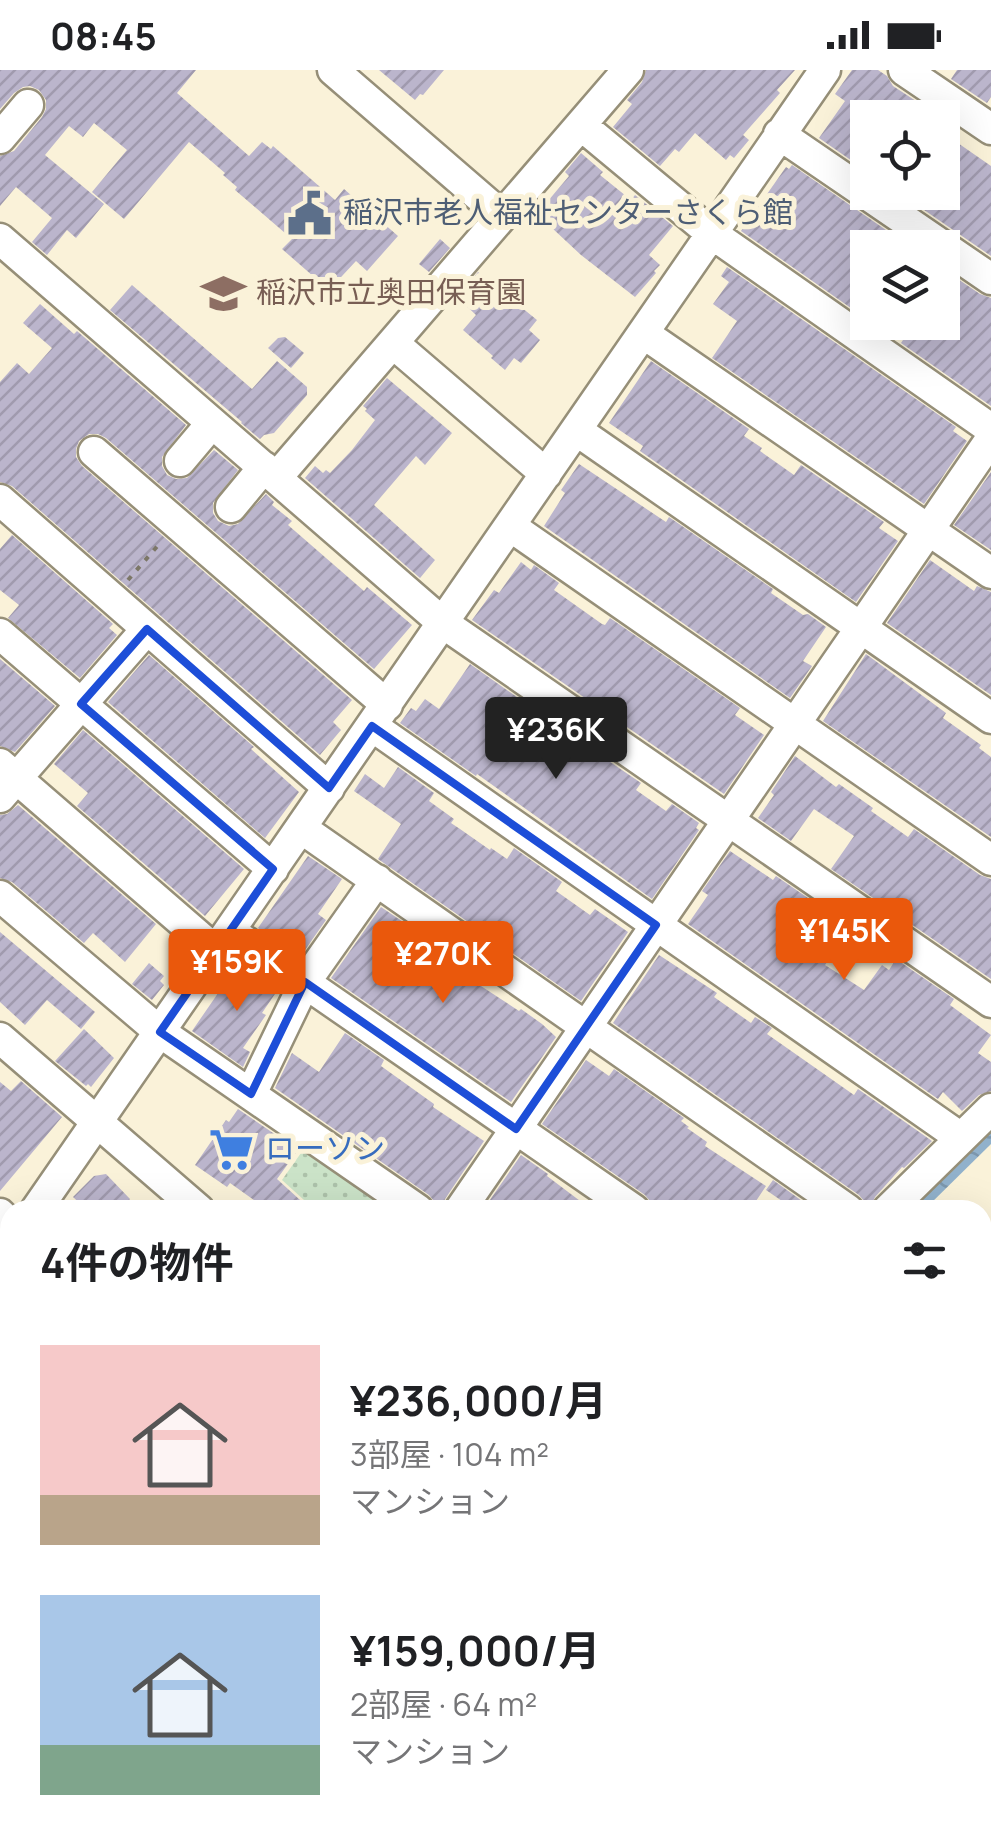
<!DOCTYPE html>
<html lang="ja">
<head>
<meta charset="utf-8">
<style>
	:root { --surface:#fff; --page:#f6f6f6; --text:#202124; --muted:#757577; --accent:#ea580c }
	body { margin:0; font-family:Manrope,"Noto Sans JP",sans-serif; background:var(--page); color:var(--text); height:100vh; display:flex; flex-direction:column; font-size:38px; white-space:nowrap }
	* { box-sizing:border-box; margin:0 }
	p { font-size:32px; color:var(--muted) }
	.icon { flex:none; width:55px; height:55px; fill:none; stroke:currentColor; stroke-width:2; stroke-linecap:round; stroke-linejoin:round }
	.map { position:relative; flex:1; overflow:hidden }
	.panel { position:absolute; left:0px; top:1130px; width:992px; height:640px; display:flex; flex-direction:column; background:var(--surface); border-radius:30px 30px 0 0; box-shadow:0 10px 40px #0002 }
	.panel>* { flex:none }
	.controls { position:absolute; left:850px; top:30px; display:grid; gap:20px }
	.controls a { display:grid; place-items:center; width:110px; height:110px; border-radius:0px; background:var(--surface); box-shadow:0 10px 40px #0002; font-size:50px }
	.price { position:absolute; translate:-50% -85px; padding:0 22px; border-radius:10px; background:var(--accent); color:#fff; font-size:32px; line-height:65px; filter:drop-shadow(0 2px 5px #0008) }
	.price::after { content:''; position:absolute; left:50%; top:60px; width:30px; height:22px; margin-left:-15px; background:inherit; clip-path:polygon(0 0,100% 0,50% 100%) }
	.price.active { background:#222; color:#fff }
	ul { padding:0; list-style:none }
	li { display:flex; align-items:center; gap:30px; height:250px; padding:0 40px }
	li span { display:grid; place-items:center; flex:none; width:280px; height:200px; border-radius:0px; color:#555 }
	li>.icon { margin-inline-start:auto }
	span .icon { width:120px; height:120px; fill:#fffc; stroke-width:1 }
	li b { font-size:42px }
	h2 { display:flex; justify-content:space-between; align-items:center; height:120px; padding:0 40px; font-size:42px }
	.status { display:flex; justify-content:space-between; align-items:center; height:70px; padding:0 50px; background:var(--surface); direction:ltr }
	.status svg { height:28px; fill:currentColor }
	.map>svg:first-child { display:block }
</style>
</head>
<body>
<div class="status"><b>08:45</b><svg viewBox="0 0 49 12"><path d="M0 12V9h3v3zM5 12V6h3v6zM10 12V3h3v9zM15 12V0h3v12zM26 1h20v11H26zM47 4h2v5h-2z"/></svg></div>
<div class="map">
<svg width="991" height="1770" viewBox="0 0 991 1770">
	<defs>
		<pattern id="park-dots" width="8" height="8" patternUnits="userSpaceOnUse" patternTransform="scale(2.5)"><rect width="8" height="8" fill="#cbe3c8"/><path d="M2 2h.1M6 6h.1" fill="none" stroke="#adc2aa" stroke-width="1.8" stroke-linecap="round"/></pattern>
		<pattern id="water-waves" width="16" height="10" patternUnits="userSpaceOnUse" patternTransform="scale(2.5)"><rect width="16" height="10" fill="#91b1cb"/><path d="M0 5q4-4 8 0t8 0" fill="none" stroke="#7c97ad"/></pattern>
		<pattern id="building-hatch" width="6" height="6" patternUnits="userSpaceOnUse" patternTransform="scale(2.5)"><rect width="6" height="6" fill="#bbb5cc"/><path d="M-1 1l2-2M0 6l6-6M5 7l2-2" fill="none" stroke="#a09aae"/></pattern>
	</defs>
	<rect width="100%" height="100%" fill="#faf2d9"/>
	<!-- park -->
	<path fill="url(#park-dots)" d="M 308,1073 L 403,1140 L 315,1140 L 282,1110 Z"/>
	<!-- water -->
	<path fill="url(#water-waves)" d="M 991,1057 L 991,1074 L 924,1140 L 907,1140 Z"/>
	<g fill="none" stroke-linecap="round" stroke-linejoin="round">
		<!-- stream -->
		<path stroke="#91b1cb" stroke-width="8" d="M 85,1760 L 97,1770
			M 826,1770 L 833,1760"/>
	</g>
	<!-- building -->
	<path fill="url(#building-hatch)" d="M 0,0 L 196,0 L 177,23 L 249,86 L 262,72 L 271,79 L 273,76 L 335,130 L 344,119 L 398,166 L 367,201 L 356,191 L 329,220 L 282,179 L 292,169 L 235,120 L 237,117 L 223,105 L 225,103 L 189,72 L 124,149 L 92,122 L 127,80 L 94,53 L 83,67 L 69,56 L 45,85 L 104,134 L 76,168 L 67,160 L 47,185 L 32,172 L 52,148 L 16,117 L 0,136 L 0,86 L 14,81 L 42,47 L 46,39 L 46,30 L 39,20 L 30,16 L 23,17 L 14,23 L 0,39 Z
		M 379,0 L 444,0 L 423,25 L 420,24 L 415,30 Z
		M 646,0 L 795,0 L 777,20 L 780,23 L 743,65 L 749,70 L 734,88 L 730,85 L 726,90 L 695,63 L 679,82 L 675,79 L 660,96 L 613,57 L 632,34 L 627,30 L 642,12 Z
		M 852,0 L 878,0 L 887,6 L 893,16 L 922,35 L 913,48 L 868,48 L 868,102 L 819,68 L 845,31 L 835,24 Z
		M 957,0 L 991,0 L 991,27 L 987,33 L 951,9 Z
		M 942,62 L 991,96 L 991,186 L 898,122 L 942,122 Z
		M 581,83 L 603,102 L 600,105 L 631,130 L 635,125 L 673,156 L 649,185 L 660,195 L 654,201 L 656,203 L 635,227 L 581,185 L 537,144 L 569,106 L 565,102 Z
		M 792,95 L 912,178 L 868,178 L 868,250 L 741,161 L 786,97 L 789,99 Z
		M 440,169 L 450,178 L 429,202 L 419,194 Z
		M 727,197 L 956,357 L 953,361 L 967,371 L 924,434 L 712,288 L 737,251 L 713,234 L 729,212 L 721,206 Z
		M 946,201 L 980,224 L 991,228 L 991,336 L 901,273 L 915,252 L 942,252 L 942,207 Z
		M 478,202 L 537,250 L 529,260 L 540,270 L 521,293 L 514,288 L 505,300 L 491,288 L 493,286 L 463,260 L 476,245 L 457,227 Z
		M 132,215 L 252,319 L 277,291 L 307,317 L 307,325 L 274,363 L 264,365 L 260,369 L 241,353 L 242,352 L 110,240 Z
		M 40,234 L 74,264 L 77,261 L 186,355 L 162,387 L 162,396 L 167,405 L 176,409 L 187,408 L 214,380 L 238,400 L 213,433 L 213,443 L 218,451 L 229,456 L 238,454 L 266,424 L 274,432 L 272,435 L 292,451 L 288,455 L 364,521 L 367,517 L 412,555 L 374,599 L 106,368 L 98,364 L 89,364 L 79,371 L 76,379 L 76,387 L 82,396 L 352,630 L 333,652 L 341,660 L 320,685 L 12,416 L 0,412 L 0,312 L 17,293 L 29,304 L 52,278 L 23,253 Z
		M 285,267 L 304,283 L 291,298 L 268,278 L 278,268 Z
		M 651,291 L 749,359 L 744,366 L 762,378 L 760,381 L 794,405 L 801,395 L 884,452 L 879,458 L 898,471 L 856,532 L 640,381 L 643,376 L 609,353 Z
		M 387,308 L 452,363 L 425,395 L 416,386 L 374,435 L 435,490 L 420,508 L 305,408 L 315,396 L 323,403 L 326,400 L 330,403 L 352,380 L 375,350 L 365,341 L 367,339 L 363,336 Z
		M 579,394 L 666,452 L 669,447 L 773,519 L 771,523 L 803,545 L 808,544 L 826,557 L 803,591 L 812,596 L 790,628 L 544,456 L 565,423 L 561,420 Z
		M 991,402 L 991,480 L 954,455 Z
		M 12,465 L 113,554 L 109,558 L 117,565 L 80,608 L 8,548 L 19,535 L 0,520 L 0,479 Z
		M 930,490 L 974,521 L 977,516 L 991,522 L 991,625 L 887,553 Z
		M 521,492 L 531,500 L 534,495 L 559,513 L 554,520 L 602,554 L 605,555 L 610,548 L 740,638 L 735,645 L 764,665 L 724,724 L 472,550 L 494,520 L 499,523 Z
		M 866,584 L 946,643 L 943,648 L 981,675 L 979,678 L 991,687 L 991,767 L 823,651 Z
		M 149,585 L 254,677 L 251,679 L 299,722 L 265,768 L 108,632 Z
		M 0,589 L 55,636 L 15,682 L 0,676 Z
		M 470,594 L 521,630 L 511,644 L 555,674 L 557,671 L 571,680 L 573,677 L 592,691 L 597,683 L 641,713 L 636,720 L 666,741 L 672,734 L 699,753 L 696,758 L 699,760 L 652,829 L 477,704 L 476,706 L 400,653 L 411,638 L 416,641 L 425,629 L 439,639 Z
		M 83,660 L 244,799 L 205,846 L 77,736 L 88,723 L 54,694 Z
		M 795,686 L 836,717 L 839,714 L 873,738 L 871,741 L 908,767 L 914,759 L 980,805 L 991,809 L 991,909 L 831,799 L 854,766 L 814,739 L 791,771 L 758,748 L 774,725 L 771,722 Z
		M 398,697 L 434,723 L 429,731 L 454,749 L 451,753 L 460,759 L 490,780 L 491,778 L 507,789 L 514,778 L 562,812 L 556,821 L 590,845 L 595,839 L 628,862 L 581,931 L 378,789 L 401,754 L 354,721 L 365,704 L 384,718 Z
		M 18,735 L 156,854 L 125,892 L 93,863 L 84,873 L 12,812 L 0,808 L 0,745 L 7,744 Z
		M 730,781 L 773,810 L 776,806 L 821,837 L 817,844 L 847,865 L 825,895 L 864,920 L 882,895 L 889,900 L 896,889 L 954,929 L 950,935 L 991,965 L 978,983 L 991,992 L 991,1021 L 979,1025 L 962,1041 L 943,1022 L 938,1029 L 688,854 L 708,825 L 702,821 Z
		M 308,786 L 342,809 L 318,844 L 326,850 L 300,887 L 258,858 Z
		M 381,837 L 418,862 L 412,871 L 519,941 L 521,939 L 542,954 L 556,967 L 511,1032 L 331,908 Z
		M 0,862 L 95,942 L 81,959 L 47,930 L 25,955 L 0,932 Z
		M 659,885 L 717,923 L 714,927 L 751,953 L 755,947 L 772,958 L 767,964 L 854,1025 L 858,1019 L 932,1071 L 904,1098 L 902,1097 L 875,1127 L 870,1138 L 859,1125 L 613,953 Z
		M 149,893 L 164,906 L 160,911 L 164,915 L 152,930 L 132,914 Z
		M 244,893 L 279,918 L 262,943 L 266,945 L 243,978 L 250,982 L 243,997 L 192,961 L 223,916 L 226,918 Z
		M 84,959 L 114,988 L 91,1017 L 88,1014 L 86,1016 L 55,991 Z
		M 345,963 L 384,990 L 381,996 L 434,1034 L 433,1037 L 484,1071 L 445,1129 L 441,1140 L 436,1139 L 434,1131 L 429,1125 L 275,1018 L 292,983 L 319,1002 Z
		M 586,990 L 609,1006 L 614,999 L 684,1048 L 681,1051 L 689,1057 L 687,1058 L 707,1072 L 705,1076 L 766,1116 L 750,1140 L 653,1140 L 650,1131 L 645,1125 L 542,1054 Z
		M 21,1011 L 62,1047 L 0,1121 L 0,1012 L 11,1021 Z
		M 238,1039 L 298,1080 L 277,1109 L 311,1140 L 268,1140 L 230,1113 L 227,1117 L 195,1095 L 226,1050 L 229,1052 Z
		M 521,1085 L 548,1104 L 547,1106 L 592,1140 L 483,1140 Z
		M 106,1104 L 130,1129 L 120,1140 L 87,1140 L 73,1127 L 94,1106 Z
		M 773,1110 L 809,1136 L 806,1140 L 795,1140 L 766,1120 Z"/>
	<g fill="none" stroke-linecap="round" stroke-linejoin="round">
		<defs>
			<path id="minor" d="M 333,0 L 502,146
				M 904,0 L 991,59
				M 581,55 L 711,163 L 991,359
				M 779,64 L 991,209
				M 0,68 L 28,35
				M 0,169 L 443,553 L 991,932
				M 643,263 L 991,503
				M 393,273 L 546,404
				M 576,360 L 991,648
				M 94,382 L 387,635
				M 180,391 L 212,353
				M 276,408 L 628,0
				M 0,430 L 329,718
				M 231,437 L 264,397
				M 510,456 L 991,790
				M 0,564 L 273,799
				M 372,656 L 961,1068
				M 0,694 L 216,881
				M 0,727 L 147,559
				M 301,758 L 848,1140
				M 0,826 L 160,962 L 418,1140
				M 230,861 L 634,1140
				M 0,968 L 199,1140
				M 251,1024 L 305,912 L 377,810
				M 36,1140 L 825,0
				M 460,1140 L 991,369
				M 888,1140 L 991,1039
				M 0,1144 L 10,1154
				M 0,1193 L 10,1178
				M 0,1444 L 10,1457
				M 0,1655 L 10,1651
				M 398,1760 L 410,1770
				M 440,1760 L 453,1770
				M 935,1760 L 947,1770
				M 135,1770 L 142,1760
				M 601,1770 L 608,1760"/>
		</defs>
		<!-- minor casing -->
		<use href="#minor" stroke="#968f78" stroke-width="35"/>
		<!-- path -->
		<path stroke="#7c7767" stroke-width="4" stroke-dasharray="5 8" stroke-linecap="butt" d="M 128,510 L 161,472"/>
		<!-- minor -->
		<use href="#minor" stroke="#fff" stroke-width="30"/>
	</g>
	<!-- marked area -->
	<path fill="none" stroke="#1d4ed8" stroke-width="8" stroke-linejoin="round" d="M 147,559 L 329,718 L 372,656 L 656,855 L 516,1059 L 305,912 L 251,1024 L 160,962 L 273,799 L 81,634 Z"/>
	<!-- icons -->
	<defs>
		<symbol id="civic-bare" viewBox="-9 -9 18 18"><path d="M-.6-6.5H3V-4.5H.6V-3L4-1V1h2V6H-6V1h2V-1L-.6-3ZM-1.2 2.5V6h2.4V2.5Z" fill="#5c6f8a" stroke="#faf2d9" stroke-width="2.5" paint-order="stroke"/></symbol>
		<symbol id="school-bare" viewBox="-9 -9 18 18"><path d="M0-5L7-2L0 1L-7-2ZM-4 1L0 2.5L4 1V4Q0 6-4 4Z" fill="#8d6e63" stroke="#faf2d9" stroke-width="2.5" paint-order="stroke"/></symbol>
		<symbol id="supermarket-bare" viewBox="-9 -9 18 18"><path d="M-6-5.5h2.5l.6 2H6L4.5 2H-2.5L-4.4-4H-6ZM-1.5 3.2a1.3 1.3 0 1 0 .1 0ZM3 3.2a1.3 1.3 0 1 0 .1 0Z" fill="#3f7fe0" stroke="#faf2d9" stroke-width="2.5" paint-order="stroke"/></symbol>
	</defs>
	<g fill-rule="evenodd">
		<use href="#civic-bare" x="278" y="112" width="63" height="63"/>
		<use href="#school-bare" x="192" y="192" width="63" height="63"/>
		<use href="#supermarket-bare" x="200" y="1048" width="63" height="63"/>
	</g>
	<g text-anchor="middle" stroke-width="10" stroke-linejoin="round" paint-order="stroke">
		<!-- service labels -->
		<g font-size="30" fill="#4e5e75" stroke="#faf2d9" text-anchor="start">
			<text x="343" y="153">稲沢市老人福祉センターさくら館</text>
		</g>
		<!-- education labels -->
		<g font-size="30" fill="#785e54" stroke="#faf2d9" text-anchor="start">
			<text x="256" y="233">稲沢市立奥田保育園</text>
		</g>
		<!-- shop labels -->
		<g font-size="30" fill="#366cbe" stroke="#faf2d9" text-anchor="start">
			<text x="265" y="1089">ローソン</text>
		</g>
	</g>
</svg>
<div class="controls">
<a><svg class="icon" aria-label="locate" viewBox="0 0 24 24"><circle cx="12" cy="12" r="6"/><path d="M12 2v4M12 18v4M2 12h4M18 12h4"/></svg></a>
<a><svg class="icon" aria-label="layers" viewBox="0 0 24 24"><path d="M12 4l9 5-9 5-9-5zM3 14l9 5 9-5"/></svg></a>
</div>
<b class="price active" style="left:556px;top:712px">¥236K</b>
<b class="price" style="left:844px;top:913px">¥145K</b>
<b class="price" style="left:443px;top:936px">¥270K</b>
<b class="price" style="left:237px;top:944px">¥159K</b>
<section class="panel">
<h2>4件の物件<svg class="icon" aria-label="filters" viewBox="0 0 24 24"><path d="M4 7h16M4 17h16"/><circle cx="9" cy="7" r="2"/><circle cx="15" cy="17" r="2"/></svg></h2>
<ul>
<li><span style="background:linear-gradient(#f6c9c9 75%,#b9a48a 0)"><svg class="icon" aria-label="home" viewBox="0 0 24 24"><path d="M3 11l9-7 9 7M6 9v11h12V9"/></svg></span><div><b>¥236,000/月</b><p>3部屋 · 104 m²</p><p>マンション</p></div></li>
<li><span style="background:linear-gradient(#a9c7e8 75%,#7fa58c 0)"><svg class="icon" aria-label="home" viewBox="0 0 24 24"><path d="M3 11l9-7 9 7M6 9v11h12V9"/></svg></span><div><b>¥159,000/月</b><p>2部屋 · 64 m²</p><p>マンション</p></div></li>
</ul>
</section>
</div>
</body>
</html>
